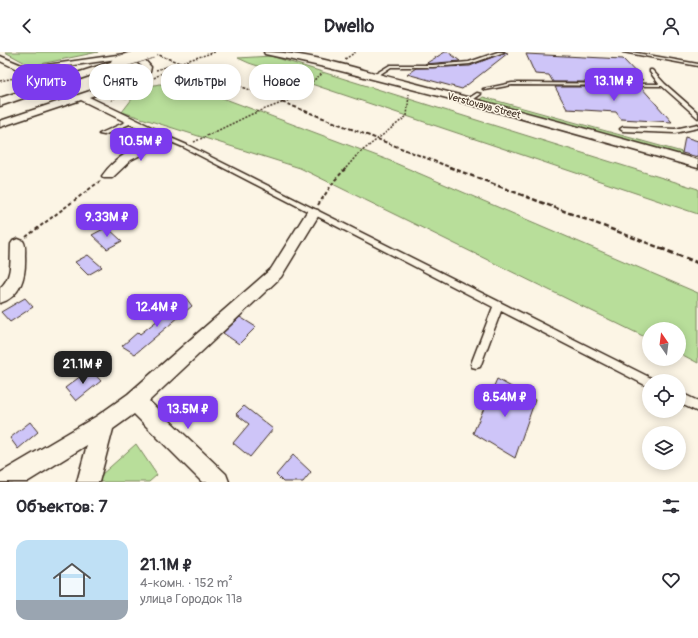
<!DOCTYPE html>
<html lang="ru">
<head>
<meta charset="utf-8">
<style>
	:root { --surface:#fff; --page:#f7f7f7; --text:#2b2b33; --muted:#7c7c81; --accent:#7c3aed }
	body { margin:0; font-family:Pangolin,sans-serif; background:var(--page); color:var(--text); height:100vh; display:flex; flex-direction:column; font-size:15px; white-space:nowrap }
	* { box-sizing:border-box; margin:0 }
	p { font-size:13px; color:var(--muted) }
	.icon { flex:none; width:22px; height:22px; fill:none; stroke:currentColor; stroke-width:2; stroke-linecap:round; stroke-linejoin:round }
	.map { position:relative; height:430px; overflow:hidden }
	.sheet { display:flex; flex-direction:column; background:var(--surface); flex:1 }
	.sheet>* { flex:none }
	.guide { position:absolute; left:12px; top:12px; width:400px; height:36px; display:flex; gap:8px }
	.needle { width:26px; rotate:346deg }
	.controls { position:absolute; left:642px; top:270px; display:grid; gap:8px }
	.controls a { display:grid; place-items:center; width:44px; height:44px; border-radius:50%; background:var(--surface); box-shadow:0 2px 10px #0003; font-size:20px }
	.price { position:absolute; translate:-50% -34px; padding:0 9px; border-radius:8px; background:var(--accent); color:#fff; font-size:13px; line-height:26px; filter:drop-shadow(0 1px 2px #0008) }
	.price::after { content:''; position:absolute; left:50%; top:24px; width:12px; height:9px; margin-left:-6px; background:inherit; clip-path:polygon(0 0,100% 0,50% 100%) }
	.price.current { background:#222; color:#fff }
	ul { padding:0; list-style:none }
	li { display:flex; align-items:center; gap:12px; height:100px; padding:0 16px }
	li span { display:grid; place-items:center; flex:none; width:112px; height:80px; border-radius:12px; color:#555 }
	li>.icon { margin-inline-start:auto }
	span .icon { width:48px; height:48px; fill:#fffc; stroke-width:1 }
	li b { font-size:17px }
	h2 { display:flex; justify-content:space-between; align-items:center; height:48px; padding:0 16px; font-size:17px }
	.tag { padding:0 14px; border-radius:16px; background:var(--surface); box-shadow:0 2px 10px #0003; font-size:14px; line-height:36px }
	.tag.current { background:var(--accent); color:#fff }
	header { display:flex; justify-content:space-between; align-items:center; height:52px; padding:0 16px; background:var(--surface); font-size:18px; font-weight:700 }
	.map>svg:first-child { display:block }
</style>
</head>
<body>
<header><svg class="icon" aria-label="back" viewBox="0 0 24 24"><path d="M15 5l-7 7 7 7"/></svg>Dwello<svg class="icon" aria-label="person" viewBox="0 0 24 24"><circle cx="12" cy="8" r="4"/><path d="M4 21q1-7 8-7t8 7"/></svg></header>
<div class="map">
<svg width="698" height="430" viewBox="0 0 698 430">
	<rect width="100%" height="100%" fill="#fcf5e5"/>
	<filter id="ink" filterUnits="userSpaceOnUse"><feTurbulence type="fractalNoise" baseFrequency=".025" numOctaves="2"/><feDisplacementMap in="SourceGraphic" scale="8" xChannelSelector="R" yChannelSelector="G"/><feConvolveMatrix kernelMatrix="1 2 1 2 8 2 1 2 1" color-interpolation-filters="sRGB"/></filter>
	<g filter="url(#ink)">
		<!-- green -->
		<path fill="#b8de9a" stroke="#7a845c" d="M 5,0 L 98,0 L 31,14 Z
			M 271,4 L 698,137 L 698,162 L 249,11 L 238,6 Z
			M 159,32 L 196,36 L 388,108 L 698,241 L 698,311 L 679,301 L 679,277 L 649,277 L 649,287 L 300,116 L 122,60 L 132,47 L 120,45 L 142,36 Z
			M 483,45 L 682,100 L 680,105 L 479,48 Z
			M 136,392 L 157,423 L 149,430 L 100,430 L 101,423 Z"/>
		<!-- building -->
		<path fill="#cec5f8" stroke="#3b2a1e" d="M 445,0 L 448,0 L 460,9 L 425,12 Z
			M 505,0 L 508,1 L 462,37 L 407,22 L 416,16 L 470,14 Z
			M 526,2 L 623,7 L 643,28 L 634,28 L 636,30 L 553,30 L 549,23 L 535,22 Z
			M 555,35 L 641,35 L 672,70 L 621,67 L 616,60 L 567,57 Z
			M 685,85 L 698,89 L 698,105 L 682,101 Z
			M 107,175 L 122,189 L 107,197 L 92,183 Z
			M 88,203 L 102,215 L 88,223 L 75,210 Z
			M 25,246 L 33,255 L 10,270 L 1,260 Z
			M 186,246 L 192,254 L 135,302 L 122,294 L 138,280 L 140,282 Z
			M 240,265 L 256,275 L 239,292 L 223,281 Z
			M 90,317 L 101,329 L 76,349 L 65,336 Z
			M 497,327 L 535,348 L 515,406 L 473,381 Z
			M 244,354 L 273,377 L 250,405 L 233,391 L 249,372 L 236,362 Z
			M 30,370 L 38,380 L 18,397 L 10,386 Z
			M 293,403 L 311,420 L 303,430 L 283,430 L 276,423 Z"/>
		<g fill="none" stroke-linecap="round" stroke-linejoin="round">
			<defs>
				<path id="service" d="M 498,0 L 504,0 L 470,12 L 433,15 L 391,15 L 376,25 L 372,24 L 390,13 L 433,13 L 469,10 Z
					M 623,0 L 631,0 L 698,12 L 698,14 Z
					M 650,18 L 652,18 L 665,32 L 698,61 L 698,66 L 662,34 L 512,33 L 485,38 L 483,37 L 512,31 L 659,32 L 650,20 Z
					M 477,41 L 481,42 L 470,50 L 466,50 L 466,48 Z
					M 130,68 L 133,70 L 132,71 L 104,83 L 99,82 Z
					M 698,72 L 698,76 L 675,81 L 623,79 L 620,77 L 623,75 L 675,77 Z
					M 166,84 L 187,93 L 653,327 L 654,329 L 649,329 L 649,335 L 645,333 L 501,259 L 480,315 L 476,316 L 472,315 L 471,312 L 493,255 L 183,95 L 164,87 L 163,86 Z
					M 679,340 L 698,349 L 698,360 L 679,351 Z"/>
				<path id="minor" d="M 124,2 L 143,6 L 151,15 L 150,20 L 144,27 L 89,45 L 170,84 L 171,86 L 170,88 L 131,108 L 112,126 L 104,126 L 102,124 C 116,104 136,95 158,86 L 81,48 L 0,75 L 0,69 L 138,23 L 142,19 L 143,15 L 137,10 L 124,6 L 33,19 L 19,18 L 0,9 L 0,4 L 24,14 L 33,15 Z
					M 313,157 L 318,158 L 320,161 L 281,225 L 149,349 L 226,422 L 229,430 L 202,430 L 134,362 L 113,377 L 99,430 L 77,430 L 87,393 L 27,430 L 0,430 L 0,421 L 97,364 L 128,342 L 271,217 L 308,158 Z
					M 18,187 L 23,189 C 26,193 25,199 25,204 C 26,224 21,245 0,251 L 0,236 C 13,225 10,208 11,192 L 13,189 Z"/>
				<path id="tertiary" d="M 264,0 C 310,0 360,18 405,29 C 503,54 601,81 698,108 L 698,116 L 447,46 L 329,16 L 265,2 Z"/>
				<path id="secondary" d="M 117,8 L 121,9 L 123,11 L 121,13 L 0,54 L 0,46 Z"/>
			</defs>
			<!-- service casing -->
			<use href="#service" stroke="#3b2a1e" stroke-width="3"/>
			<!-- minor casing -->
			<use href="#minor" stroke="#3b2a1e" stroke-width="3"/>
			<!-- tertiary casing -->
			<use href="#tertiary" stroke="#3b2a1e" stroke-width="3"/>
			<!-- secondary casing -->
			<use href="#secondary" stroke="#3b2a1e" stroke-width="3"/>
			<!-- path-far1 -->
			<path stroke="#3b2a1e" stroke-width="1.5" stroke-dasharray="2 1.5" stroke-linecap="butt" d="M 345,7 L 356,0
				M 156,18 L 215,0
				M 154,26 L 167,18 L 165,15
				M 0,29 L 19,25
				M 111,49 L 119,42
				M 194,90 L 252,62 L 287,49 L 323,21
				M 346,116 L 357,103 L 407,64 L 409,42"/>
			<!-- path -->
			<path stroke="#3b2a1e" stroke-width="2" stroke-dasharray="3.5 2.5" stroke-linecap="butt" d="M 318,153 L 335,128 L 347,115
				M 26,185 L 100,129"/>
			<!-- service -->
			<use href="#service" fill="#fcf5e5" fill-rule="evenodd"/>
			<!-- minor -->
			<use href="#minor" fill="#fcf5e5" fill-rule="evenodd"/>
			<!-- tertiary -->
			<use href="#tertiary" fill="#fcf5e5" fill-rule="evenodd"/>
			<!-- secondary -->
			<use href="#secondary" fill="#fcf5e5" fill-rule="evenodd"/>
			<!-- rail-far3 -->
			<path stroke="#3b2a1e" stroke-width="1.5" stroke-dasharray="3 1.5" stroke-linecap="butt" d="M 151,0 L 284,51"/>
			<!-- rail-far2 -->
			<path stroke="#3b2a1e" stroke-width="2" stroke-dasharray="4 2" stroke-linecap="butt" d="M 282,50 L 452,116"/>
			<!-- rail-far1 -->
			<path stroke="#3b2a1e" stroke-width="2.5" stroke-dasharray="5 2.5" stroke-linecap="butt" d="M 449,115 L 663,197"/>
			<!-- rail -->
			<path stroke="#3b2a1e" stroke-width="3" stroke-dasharray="6 3" stroke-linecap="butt" d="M 660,196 L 698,211"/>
			<defs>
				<path id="secondary-bridge" d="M 117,11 L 152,0"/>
			</defs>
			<!-- secondary-bridge casing -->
			<use href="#secondary-bridge" stroke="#3b2a1e" stroke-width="13" stroke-linecap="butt"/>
			<!-- secondary-bridge -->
			<use href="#secondary-bridge" stroke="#fcf5e5" stroke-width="12"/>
		</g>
	</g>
	<g text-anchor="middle" stroke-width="3" stroke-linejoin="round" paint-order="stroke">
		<!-- far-street labels -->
		<g font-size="10" fill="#3b2a1e" stroke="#fcf5e5">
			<text transform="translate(484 53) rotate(15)" y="4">Verstovaya Street</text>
		</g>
	</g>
</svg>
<div class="controls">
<a><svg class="needle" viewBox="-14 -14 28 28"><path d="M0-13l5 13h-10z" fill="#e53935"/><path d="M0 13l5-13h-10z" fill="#7c7c81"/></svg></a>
<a><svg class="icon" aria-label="locate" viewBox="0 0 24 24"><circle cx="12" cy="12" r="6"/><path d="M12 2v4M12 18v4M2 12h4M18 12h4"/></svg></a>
<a><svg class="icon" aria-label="layers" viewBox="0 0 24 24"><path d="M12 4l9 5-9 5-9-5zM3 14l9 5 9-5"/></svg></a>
</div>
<b class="price" style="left:614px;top:50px">13.1M ₽</b>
<b class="price" style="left:141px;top:110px">10.5M ₽</b>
<b class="price" style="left:107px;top:186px">9.33M ₽</b>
<b class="price" style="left:157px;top:276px">12.4M ₽</b>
<b class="price current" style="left:83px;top:333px">21.1M ₽</b>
<b class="price" style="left:505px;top:366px">8.54M ₽</b>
<b class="price" style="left:188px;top:378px">13.5M ₽</b>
<div class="guide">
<a class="tag current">Купить</a>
<a class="tag">Снять</a>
<a class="tag">Фильтры</a>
<a class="tag">Новое</a>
</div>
</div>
<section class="sheet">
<h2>Объектов: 7<svg class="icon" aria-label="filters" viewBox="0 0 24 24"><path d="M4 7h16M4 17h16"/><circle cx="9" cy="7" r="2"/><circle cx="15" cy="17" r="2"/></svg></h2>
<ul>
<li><span style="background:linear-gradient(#bfe0f5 75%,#9aa5b1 0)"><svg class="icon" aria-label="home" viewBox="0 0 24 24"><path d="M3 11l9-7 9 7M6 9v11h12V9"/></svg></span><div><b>21.1M ₽</b><p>4-комн. · 152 m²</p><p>улица Городок 11а</p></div><svg class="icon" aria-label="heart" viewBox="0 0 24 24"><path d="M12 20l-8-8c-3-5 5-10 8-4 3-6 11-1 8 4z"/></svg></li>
</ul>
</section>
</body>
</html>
